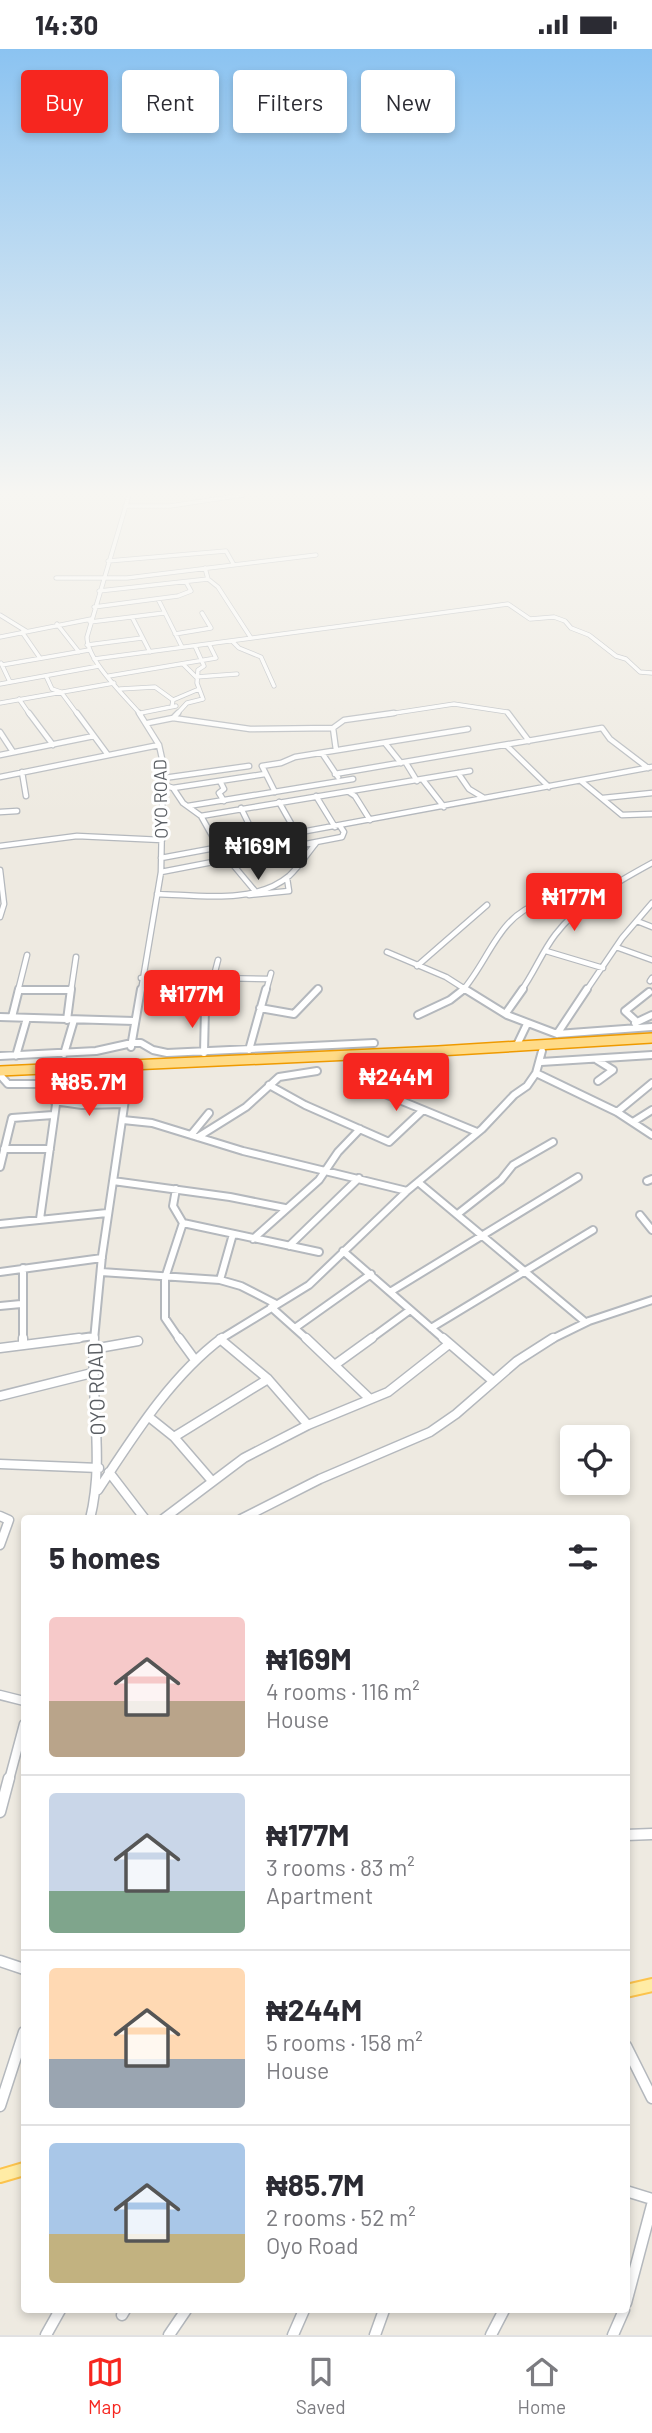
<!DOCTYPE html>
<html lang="en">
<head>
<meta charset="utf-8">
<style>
	:root { --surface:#fff; --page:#f7f7f7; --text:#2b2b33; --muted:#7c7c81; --line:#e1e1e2; --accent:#f6261f }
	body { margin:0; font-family:Barlow,sans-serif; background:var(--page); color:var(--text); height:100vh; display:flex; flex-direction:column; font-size:26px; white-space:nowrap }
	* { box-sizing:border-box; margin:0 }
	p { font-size:23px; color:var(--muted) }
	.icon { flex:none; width:38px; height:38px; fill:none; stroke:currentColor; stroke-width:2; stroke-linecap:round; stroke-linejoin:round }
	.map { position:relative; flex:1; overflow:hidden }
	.side { position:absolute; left:21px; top:1466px; width:609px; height:798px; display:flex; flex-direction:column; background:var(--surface); border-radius:7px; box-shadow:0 4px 10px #0003 }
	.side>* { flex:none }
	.top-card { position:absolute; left:21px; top:21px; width:611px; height:63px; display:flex; gap:14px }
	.controls { position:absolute; left:560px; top:1376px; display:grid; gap:14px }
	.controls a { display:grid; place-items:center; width:70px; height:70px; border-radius:7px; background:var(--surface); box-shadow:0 4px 10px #0003; font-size:35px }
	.price { position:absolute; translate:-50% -60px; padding:0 16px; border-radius:7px; background:var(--accent); color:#fff; font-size:23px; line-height:46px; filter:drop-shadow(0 2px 4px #0008) }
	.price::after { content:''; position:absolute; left:50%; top:42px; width:21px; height:16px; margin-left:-10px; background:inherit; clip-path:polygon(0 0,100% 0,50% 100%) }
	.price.active { background:#222; color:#fff }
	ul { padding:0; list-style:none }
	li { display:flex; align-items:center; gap:21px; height:175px; padding:0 28px }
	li+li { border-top:2px solid var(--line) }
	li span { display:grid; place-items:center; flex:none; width:196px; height:140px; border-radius:7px; color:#555 }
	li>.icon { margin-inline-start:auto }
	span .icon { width:84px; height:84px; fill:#fffc; stroke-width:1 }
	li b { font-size:30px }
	h2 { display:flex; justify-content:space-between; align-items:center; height:84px; padding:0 28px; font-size:30px }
	.pill { padding:0 24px; border-radius:7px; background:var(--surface); box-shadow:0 4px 10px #0003; font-size:24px; line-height:63px }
	.pill.active { background:var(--accent); color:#fff }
	.status { display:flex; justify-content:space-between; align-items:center; height:49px; padding:0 35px; background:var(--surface); direction:ltr }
	.status svg { height:19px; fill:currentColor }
	.tabs { display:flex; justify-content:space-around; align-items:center; height:98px; border-top:2px solid var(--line); background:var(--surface); font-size:19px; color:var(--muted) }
	.tabs a { display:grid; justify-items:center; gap:4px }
	.tabs .active { color:var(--accent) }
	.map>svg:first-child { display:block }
</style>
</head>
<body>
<div class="status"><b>14:30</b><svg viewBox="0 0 49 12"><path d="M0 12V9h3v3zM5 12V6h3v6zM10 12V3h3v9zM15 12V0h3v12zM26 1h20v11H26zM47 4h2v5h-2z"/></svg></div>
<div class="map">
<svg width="652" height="2286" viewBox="0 0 652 2286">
	<rect width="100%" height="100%" fill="#eeeae1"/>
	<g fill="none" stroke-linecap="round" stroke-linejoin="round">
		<defs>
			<path id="minor-far4" d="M 129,446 L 87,588 C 87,612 125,647 141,666
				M 125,457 L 170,457 L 243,446
				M 108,512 L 226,502 L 234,516
				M 205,519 L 208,530 L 218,538 L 251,589
				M 56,529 L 127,529 L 316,506
				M 99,542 L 208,530
				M 158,550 L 182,598
				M 94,558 L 178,547 L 191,542 L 186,533
				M 0,566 L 26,582
				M 132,568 L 150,603
				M 90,573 L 164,564
				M 57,575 L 79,603
				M 22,583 L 40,609
				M 175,585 L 211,579 L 202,564
				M 0,588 L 91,570
				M 232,592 L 239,599 L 261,608 L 274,637
				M 87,596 L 142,589
				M 94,610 L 508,555 L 530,570 L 554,568 L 565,572 L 571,579 L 589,586 L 616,607 L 626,610 L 640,623 L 652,624
				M 1,614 L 10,633
				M 183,615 L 196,628 L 237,625
				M 2,616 L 89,601
				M 46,627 L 52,640 L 61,643 L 78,666
				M 109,627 L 216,609 L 209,595
				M 0,635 L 99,617
				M 120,640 L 155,638 L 173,651 L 172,657
				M 19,650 L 30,666
				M 173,651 L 199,640
				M 0,654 L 114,634
				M 141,664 L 176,657
				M 176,666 L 187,654 L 203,650 L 197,634 L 198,621 L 204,617 L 195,597
				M 382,666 L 454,655 L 507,663 L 509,666"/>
			<path id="minor-far3" d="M 29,664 L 53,696
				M 77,664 L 94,687
				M 139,664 L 159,696 L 163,714 L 161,823 L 141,942
				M 508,664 L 529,692
				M 173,669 L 178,664
				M 148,674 L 173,669 L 250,680 L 333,679 L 344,671 L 394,664
				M 333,679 L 336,701
				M 0,683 L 13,703
				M 385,694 L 401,714
				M 506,696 L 549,738
				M 322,704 L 338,728
				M 0,706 L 94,687 L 108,706
				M 406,714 L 417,732
				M 22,723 L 26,747
				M 458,724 L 469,740 L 484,749
				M 335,725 L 602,679 L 610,690 L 648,719
				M 0,728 L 159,696
				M 164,729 L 249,717
				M 423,731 L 444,758
				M 220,732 L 224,740 L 219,744 L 224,752
				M 581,732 L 622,766 L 652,765
				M 164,736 L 173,739 L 183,754 L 201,767 L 219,799 L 255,842
				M 173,739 L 265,725
				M 275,743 L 262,717 L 281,714 L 295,708 L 468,680
				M 349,743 L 355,747 L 370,771
				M 316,747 L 335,778
				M 603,749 L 652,744
				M 279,753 L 297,785
				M 188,757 L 353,730
				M 241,759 L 257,792
				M 0,763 L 17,762
				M 201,767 L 470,722
				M 0,797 L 77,787 L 162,791
				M 161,809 L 652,718
				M 0,821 L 4,855 L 0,868
				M 161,823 L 342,788 L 344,783 L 340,777
				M 157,845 C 197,846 255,856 289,827 C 299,818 307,805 316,794
				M 249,846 L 289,842 L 287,829
				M 637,872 L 652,878
				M 616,898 L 652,911
				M 546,902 L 603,919
				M 387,903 L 446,928 L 468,942
				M 417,917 L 487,856
				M 141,929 L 197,925 L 215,928
				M 214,929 L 269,930
				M 650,932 L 652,929
				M 20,941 L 70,941
				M 18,942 L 27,906
				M 71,942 L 76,908
				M 210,942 L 218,911
				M 266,942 L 271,924
				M 462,942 C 489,912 498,867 540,854 L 571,870
				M 521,942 C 534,924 542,903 555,886 C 579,854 619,832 652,814
				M 586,942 L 622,889 L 652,854"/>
			<path id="minor-far2" d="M 465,940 L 507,966 L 557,985 L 652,978
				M 20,941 L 70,941
				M 260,959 L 294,965 L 318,940
				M 149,960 L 205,959
				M 506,964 L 523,940
				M 418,966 L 450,951 L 464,940
				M 0,968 L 134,972
				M 12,968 L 19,940
				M 67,971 L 71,940
				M 637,973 L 625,962 L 649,943
				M 635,974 L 652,966
				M 557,985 L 587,940
				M 131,998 L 141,940
				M 516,998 L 527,975
				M 249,1001 L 266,940
				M 204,1004 L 205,959 L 210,940
				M 64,1005 L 74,971
				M 0,1007 L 96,1002 L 132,994 L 141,994 L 153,1001 L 167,1004 L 374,994
				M 16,1007 L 27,969
				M 597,1011 L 613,1021 L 598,1032
				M 541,1013 L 652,1006
				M 536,1024 L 617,1063 L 652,1086
				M 1,1027 L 8,1035 L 50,1035 L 58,1041 L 40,1170
				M 269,1036 L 305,1056 L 389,1093 L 423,1061
				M 380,1043 L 477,1083
				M 54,1052 L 82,1056 L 124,1055
				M 617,1063 L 652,1034
				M 123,1071 L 152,1074 L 243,1102 L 407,1142
				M 633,1073 L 652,1061
				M 191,1086 L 209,1064
				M 198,1088 L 246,1058 L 279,1028 L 317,1022
				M 4,1100 L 50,1100
				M 0,1118 L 12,1069 L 53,1066
				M 113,1132 L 230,1148 L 285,1159
				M 647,1132 L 652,1130
				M 418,1133 L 584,1272
				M 176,1140 L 173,1157 L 183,1174 L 319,1203
				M 459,1164 L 501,1131 L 513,1116 L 553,1093
				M 640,1166 L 652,1181
				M 0,1175 L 107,1164
				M 253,1190 L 319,1131 L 338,1103 L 360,1080
				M 289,1197 L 359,1129
				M 343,1202 L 445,1291
				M 0,1223 L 102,1209
				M 101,1223 L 220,1231 L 241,1237 L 276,1255
				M 220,1231 L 233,1185
				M 390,1243 L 578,1128
				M 0,1257 L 21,1255
				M 271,1258 L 308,1291
				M 295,1279 L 371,1225
				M 431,1279 L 593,1181
				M 23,1291 L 23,1219
				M 65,1291 L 94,1287
				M 94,1291 L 102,1207 L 126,1044
				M 180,1291 L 165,1269 L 165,1229 L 183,1174
				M 219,1291 L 309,1236 L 407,1142 L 482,1080 L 514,1046 L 527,1037 L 536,1024 L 542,1002
				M 369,1291 L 410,1261
				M 550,1291 L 589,1272 L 652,1251"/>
			<path id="minor-far1" d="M 23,1289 L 23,1294
				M 179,1289 L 195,1311
				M 306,1289 L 370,1350
				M 443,1289 L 493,1332
				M 220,1290 L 268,1330 L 308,1376
				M 0,1299 L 79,1289
				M 93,1300 L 138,1292
				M 336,1315 L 372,1289
				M 0,1347 L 92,1324
				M 149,1368 L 174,1388 L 212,1432
				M 174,1388 L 268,1330
				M 0,1415 L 99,1419
				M 109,1423 L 145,1470
				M 98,1441 C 133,1388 170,1328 222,1289
				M 0,1467 L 9,1471 L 0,1496
				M 90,1470 C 105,1410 90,1350 94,1289
				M 163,1470 L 244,1409 L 308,1376 L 388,1343 L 449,1295
				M 241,1470 L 320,1430 L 430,1383 L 456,1365 L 517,1312 L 553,1289
				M 0,1646 L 24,1652
				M 9,1731 L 24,1675"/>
			<path id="minor" d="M 0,1763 L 9,1729
				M 626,1786 L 652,1785
				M 0,1912 L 24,1920
				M 626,1997 L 652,2049
				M 0,2057 L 24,1983
				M 626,2142 L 652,2150
				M 626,2254 L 652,2156
				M 122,2266 L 125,2261
				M 46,2286 L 60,2261
				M 169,2286 L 186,2261
				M 293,2286 L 304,2261
				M 375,2286 L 384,2261
				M 491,2286 L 504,2261
				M 613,2286 L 624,2261"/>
			<path id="major" d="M 626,1942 L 652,1936
				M 0,2127 L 24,2120"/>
			<path id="highway" d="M 0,1022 L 438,1002 L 652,989"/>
		</defs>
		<!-- minor-far4 casing -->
		<use href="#minor-far4" stroke="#b4b8bd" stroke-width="5"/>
		<!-- minor-far3 casing -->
		<use href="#minor-far3" stroke="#b4b8bd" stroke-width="7"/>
		<!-- minor-far2 casing -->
		<use href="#minor-far2" stroke="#b4b8bd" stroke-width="10"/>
		<!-- minor-far1 casing -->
		<use href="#minor-far1" stroke="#b4b8bd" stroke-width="11"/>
		<!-- minor casing -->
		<use href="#minor" stroke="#b4b8bd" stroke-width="13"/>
		<!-- major casing -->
		<use href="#major" stroke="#fcc34c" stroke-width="16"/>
		<!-- highway casing -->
		<use href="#highway" stroke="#ef9a00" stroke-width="12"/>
		<!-- minor-far4 -->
		<use href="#minor-far4" stroke="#fff" stroke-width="3.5"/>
		<!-- minor-far3 -->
		<use href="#minor-far3" stroke="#fff" stroke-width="4.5"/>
		<!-- minor-far2 -->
		<use href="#minor-far2" stroke="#fff" stroke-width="6"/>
		<!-- minor-far1 -->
		<use href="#minor-far1" stroke="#fff" stroke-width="8"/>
		<!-- minor -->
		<use href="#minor" stroke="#fff" stroke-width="10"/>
		<!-- major -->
		<use href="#major" stroke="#ffeca5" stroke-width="12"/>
		<!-- highway -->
		<use href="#highway" stroke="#ffdb87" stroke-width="9"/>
	</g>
	<!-- sky -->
	<linearGradient id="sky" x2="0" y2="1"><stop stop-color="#8bc3f1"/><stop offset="0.58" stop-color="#f7f6f2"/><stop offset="1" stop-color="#f7f6f2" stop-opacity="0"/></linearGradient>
	<rect width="652" height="766" fill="url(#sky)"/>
	<g text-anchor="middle" stroke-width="6" stroke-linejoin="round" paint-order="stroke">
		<!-- far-street labels -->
		<g font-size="18" fill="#5a5e63" stroke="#fff">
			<text transform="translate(161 750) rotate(-91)" y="6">OYO ROAD</text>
		</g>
		<!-- street labels -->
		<g font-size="21" fill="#5a5e63" stroke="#fff">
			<text transform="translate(97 1340) rotate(-92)" y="7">OYO ROAD</text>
		</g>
	</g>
</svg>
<div class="controls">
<a><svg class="icon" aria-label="locate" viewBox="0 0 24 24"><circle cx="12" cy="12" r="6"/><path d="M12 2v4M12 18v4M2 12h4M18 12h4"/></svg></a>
</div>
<b class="price active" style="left:258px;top:833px">₦169M</b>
<b class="price" style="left:574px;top:884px">₦177M</b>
<b class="price" style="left:192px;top:981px">₦177M</b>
<b class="price" style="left:396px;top:1064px">₦244M</b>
<b class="price" style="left:89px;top:1069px">₦85.7M</b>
<div class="top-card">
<a class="pill active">Buy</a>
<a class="pill">Rent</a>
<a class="pill">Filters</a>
<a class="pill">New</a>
</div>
<section class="side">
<h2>5 homes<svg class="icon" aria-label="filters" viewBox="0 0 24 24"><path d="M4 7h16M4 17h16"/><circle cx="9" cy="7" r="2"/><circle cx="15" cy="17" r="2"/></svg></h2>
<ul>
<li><span style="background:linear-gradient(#f6c9c9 60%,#b9a48a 0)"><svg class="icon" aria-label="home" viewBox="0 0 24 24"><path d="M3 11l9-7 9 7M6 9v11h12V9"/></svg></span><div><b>₦169M</b><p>4 rooms · 116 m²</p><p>House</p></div></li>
<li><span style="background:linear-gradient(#c9d6e8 70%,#7fa58c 0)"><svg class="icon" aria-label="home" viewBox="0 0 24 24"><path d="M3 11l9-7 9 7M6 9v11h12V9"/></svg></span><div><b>₦177M</b><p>3 rooms · 83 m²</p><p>Apartment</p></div></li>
<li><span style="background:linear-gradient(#ffd9b3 65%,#9aa5b1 0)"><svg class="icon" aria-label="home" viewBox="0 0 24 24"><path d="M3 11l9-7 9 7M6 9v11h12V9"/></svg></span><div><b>₦244M</b><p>5 rooms · 158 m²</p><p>House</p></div></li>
<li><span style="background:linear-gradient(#a9c7e8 65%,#c2b280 0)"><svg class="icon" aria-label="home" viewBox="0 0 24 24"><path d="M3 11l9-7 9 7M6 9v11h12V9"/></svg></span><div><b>₦85.7M</b><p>2 rooms · 52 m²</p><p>Oyo Road</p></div></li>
</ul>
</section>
</div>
<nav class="tabs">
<a class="active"><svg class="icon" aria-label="map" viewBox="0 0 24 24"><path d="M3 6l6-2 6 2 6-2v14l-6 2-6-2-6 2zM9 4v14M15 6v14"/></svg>Map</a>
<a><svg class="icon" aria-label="saved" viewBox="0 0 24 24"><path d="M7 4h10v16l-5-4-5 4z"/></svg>Saved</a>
<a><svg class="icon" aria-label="home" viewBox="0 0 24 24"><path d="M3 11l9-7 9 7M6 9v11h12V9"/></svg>Home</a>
</nav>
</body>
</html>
